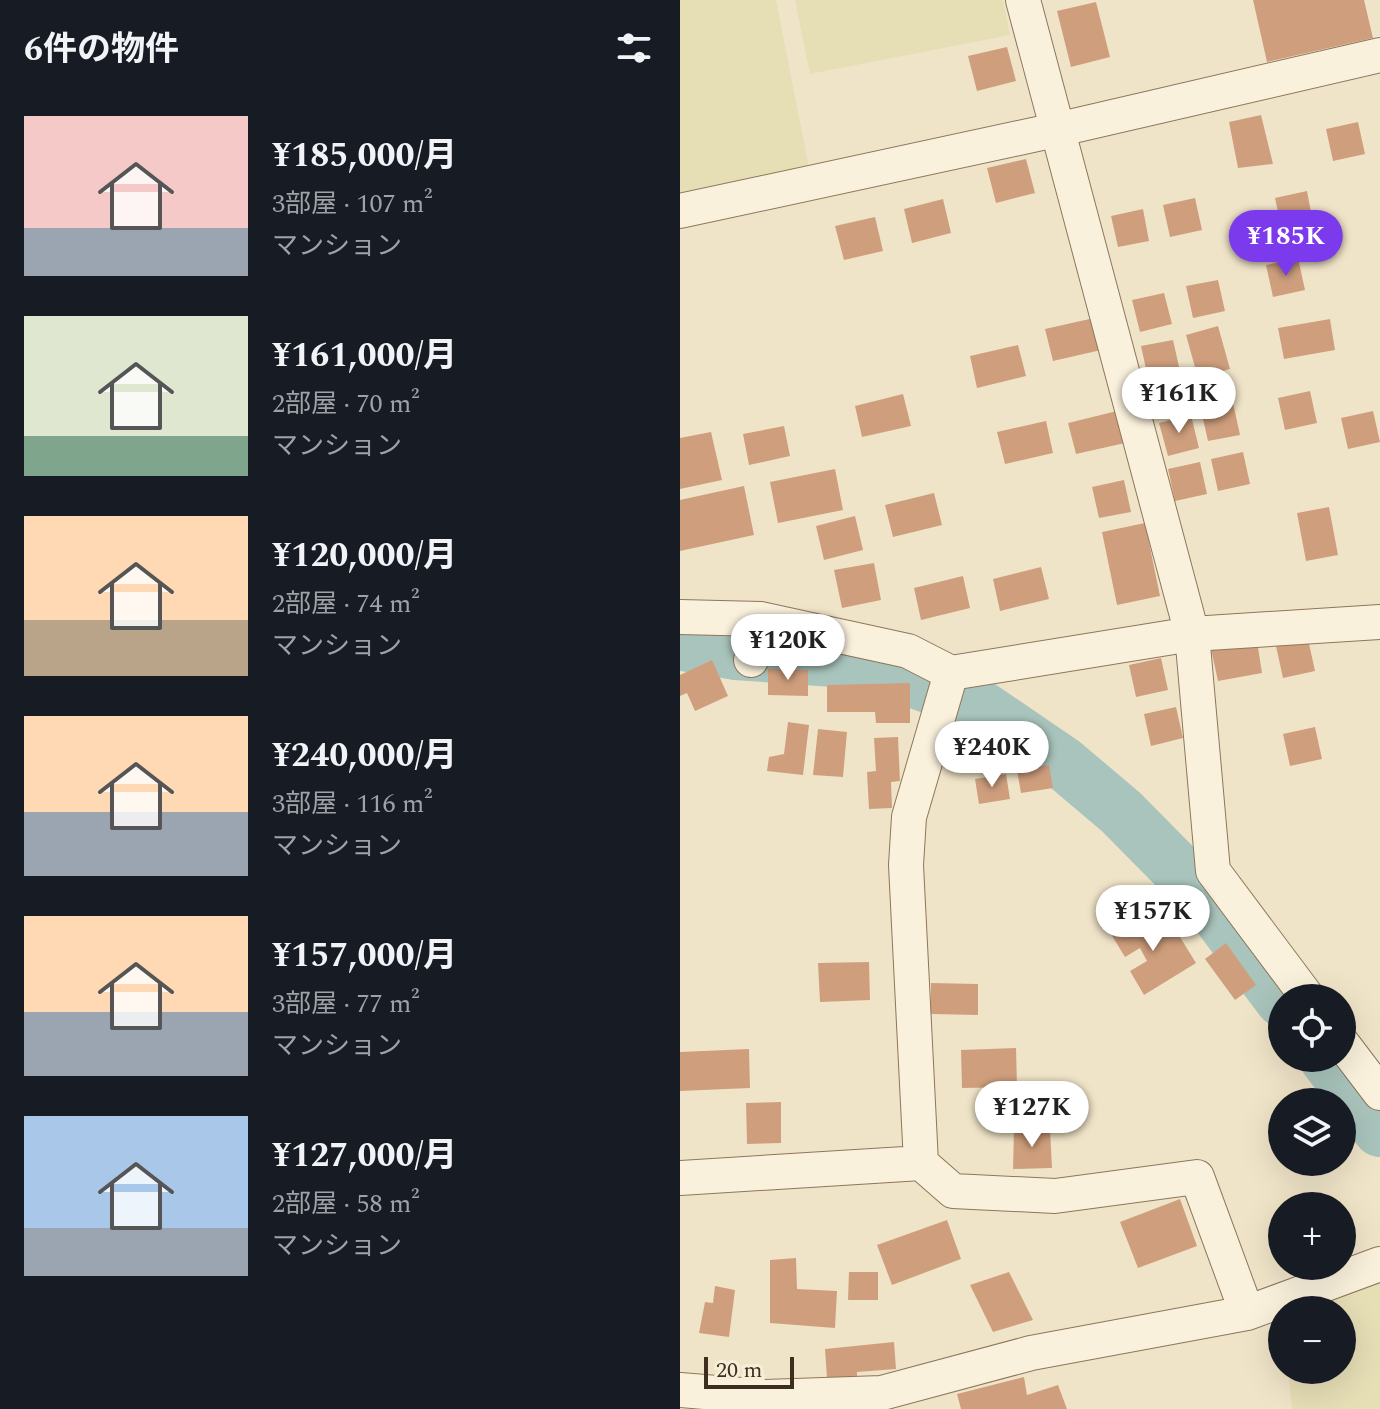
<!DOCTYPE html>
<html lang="ja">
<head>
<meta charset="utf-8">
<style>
	:root { --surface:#171b24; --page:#242831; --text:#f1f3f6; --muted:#9ea1a6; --accent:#7c3aed }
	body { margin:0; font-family:Spectral,"Noto Sans JP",serif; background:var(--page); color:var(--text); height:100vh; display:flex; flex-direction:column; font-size:30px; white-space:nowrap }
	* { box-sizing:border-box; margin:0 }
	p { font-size:26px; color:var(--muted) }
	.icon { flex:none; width:44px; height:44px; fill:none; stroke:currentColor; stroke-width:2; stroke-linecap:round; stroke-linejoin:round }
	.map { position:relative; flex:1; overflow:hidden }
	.details { display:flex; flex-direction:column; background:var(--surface); width:680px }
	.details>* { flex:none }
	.buttons { position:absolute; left:588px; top:984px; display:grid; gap:16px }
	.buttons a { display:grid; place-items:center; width:88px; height:88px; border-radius:50%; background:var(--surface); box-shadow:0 8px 32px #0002; font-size:40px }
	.scale { position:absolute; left:24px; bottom:20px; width:90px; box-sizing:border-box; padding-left:8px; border:4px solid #3d2e20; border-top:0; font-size:22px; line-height:28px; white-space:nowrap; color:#3d2e20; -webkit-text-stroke:6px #f7eed8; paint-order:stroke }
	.price { position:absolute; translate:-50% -68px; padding:0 18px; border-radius:28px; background:#fff; color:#222; font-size:26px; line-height:52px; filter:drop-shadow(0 2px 4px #0008) }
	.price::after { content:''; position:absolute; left:50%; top:48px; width:24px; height:18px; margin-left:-12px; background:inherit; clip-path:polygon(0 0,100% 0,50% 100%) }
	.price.on { background:var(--accent); color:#fff }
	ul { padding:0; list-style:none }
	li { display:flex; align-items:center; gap:24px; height:200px; padding:0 24px }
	li span { display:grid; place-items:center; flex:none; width:224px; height:160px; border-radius:0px; color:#555 }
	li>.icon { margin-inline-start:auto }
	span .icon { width:96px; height:96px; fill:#fffc; stroke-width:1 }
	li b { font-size:34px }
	h2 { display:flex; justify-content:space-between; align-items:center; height:96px; padding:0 24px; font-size:34px }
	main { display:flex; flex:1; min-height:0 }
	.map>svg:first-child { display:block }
</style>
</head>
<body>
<main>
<section class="details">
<h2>6件の物件<svg class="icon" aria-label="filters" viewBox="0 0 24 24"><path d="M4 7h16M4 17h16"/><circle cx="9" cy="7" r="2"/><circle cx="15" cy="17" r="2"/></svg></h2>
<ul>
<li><span style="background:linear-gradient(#f6c9c9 70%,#9aa5b1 0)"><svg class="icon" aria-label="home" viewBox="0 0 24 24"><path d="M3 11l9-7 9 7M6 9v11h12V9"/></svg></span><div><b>¥185,000/月</b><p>3部屋 · 107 m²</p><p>マンション</p></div></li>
<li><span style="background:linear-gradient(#dfe7d0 75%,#7fa58c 0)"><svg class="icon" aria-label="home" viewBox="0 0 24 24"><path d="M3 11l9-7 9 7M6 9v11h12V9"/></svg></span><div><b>¥161,000/月</b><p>2部屋 · 70 m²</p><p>マンション</p></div></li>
<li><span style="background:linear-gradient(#ffd9b3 65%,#b9a48a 0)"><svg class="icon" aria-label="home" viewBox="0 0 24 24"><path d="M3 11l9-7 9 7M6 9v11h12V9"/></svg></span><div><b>¥120,000/月</b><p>2部屋 · 74 m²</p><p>マンション</p></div></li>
<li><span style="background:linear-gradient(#ffd9b3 60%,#9aa5b1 0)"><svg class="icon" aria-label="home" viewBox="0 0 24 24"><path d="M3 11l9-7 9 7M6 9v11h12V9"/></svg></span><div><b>¥240,000/月</b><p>3部屋 · 116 m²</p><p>マンション</p></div></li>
<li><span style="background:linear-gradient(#ffd9b3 60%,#9aa5b1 0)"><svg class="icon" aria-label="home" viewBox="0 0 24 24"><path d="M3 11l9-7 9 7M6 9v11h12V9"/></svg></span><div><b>¥157,000/月</b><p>3部屋 · 77 m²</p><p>マンション</p></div></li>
<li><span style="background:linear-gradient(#a9c7e8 70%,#9aa5b1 0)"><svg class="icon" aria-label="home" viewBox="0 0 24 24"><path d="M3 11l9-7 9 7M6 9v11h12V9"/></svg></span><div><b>¥127,000/月</b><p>2部屋 · 58 m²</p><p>マンション</p></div></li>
</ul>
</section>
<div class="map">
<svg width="700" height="1409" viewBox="0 0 700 1409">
	<rect width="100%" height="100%" fill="#f0e4c8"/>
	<!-- farmland -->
	<path fill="#e6deb5" d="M 0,0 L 96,0 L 132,183 L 0,203 Z
		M 115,0 L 323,0 L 330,35 L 130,74 Z
		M 700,1276 L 700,1409 L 612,1409 L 608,1370 L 662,1370 L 662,1310 L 607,1310 Z"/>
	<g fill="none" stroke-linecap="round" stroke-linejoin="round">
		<!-- river -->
		<path stroke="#a9c4bc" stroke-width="54" d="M 0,636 L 8,645 L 55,653 L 182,662 L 295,703 L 383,763 L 441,812 L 523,895 L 602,1000
			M 646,1058 L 700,1130"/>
	</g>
	<!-- building -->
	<path fill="#cf9f7d" d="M 573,0 L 684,0 L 693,38 L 587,62 Z
		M 416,2 L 430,57 L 391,67 L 377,11 Z
		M 327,47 L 336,81 L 297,91 L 288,56 Z
		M 581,115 L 593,164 L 558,168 L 549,122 Z
		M 678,122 L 685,154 L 653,161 L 646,129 Z
		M 346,159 L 355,193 L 316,203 L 307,168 Z
		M 627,191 L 633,223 L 602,230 L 595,198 Z
		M 515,198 L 522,230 L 490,237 L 483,205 Z
		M 263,199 L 271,233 L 232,243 L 224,209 Z
		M 463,209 L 469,241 L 438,247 L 431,216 Z
		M 195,217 L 203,251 L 164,260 L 155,226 Z
		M 618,258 L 625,290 L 593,297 L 586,265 Z
		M 538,280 L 545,311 L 513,318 L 506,286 Z
		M 484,293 L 492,324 L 460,332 L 452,300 Z
		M 414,318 L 421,350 L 373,361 L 365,329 Z
		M 650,319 L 655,350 L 604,359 L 598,328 Z
		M 538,326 L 550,369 L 518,378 L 506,335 Z
		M 493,340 L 500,371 L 468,378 L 461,346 Z
		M 338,345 L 346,376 L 297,388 L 290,356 Z
		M 630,391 L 637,423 L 605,430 L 598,398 Z
		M 223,394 L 231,426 L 182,437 L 175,406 Z
		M 553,403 L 560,435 L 528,441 L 521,410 Z
		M 437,411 L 445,443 L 396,454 L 388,423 Z
		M 693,411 L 700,442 L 668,449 L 661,418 Z
		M 511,415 L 519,448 L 488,456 L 479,423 Z
		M 366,421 L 373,453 L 325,464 L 317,432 Z
		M 104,426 L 110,456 L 69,465 L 63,434 Z
		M 31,432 L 42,480 L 0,489 L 0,438 Z
		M 563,452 L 570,484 L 538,491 L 531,459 Z
		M 520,462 L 527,494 L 495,501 L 488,469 Z
		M 155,469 L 163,510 L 98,523 L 90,482 Z
		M 444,480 L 451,512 L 419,518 L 412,487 Z
		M 64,486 L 74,535 L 0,551 L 0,500 Z
		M 254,493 L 262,525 L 213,537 L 205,505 Z
		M 649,507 L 658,555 L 626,561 L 617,513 Z
		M 175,516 L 183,550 L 144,560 L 136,526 Z
		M 465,523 L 480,596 L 437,605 L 422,532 Z
		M 194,563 L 201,600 L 162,608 L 154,570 Z
		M 361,567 L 369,599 L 320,611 L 313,579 Z
		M 283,576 L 290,608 L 241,620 L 234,588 Z
		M 628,639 L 635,671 L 603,678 L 596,646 Z
		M 577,641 L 582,673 L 538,681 L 531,649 Z
		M 481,658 L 488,690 L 456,697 L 449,665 Z
		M 32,660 L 48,696 L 15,711 L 7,693 L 0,696 L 0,675 Z
		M 88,669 L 128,670 L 128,696 L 88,695 Z
		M 230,683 L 230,723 L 196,723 L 195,712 L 147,712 L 147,685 Z
		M 496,707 L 503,738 L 471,746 L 464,714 Z
		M 108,722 L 129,725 L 123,775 L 87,771 L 89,757 L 104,754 Z
		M 635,727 L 642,759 L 610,766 L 603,734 Z
		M 138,729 L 167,732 L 163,777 L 133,775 Z
		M 306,729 L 310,764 L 277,768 L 273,733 Z
		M 218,737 L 220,781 L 211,782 L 212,808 L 189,809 L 187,772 L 196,771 L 194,738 Z
		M 369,765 L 373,788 L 341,793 L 337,770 Z
		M 326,774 L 330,799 L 299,804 L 295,779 Z
		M 463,914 L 479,939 L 495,929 L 516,963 L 464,995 L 450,971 L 467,961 L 460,948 L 445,957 L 431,934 Z
		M 546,943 L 576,985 L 555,1000 L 525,959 Z
		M 189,962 L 190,1000 L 140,1002 L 138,963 Z
		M 251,983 L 298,984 L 298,1015 L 251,1014 Z
		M 336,1048 L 337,1087 L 282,1088 L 281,1050 Z
		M 69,1049 L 70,1088 L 0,1091 L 0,1052 Z
		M 101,1102 L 101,1143 L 67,1144 L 66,1103 Z
		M 334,1129 L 370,1129 L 372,1168 L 333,1169 Z
		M 500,1199 L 517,1246 L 458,1268 L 440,1222 Z
		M 267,1220 L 281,1259 L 212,1285 L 197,1245 Z
		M 116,1258 L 117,1289 L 157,1291 L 155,1328 L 90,1323 L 90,1260 Z
		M 169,1272 L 198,1272 L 198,1300 L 168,1300 Z
		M 329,1272 L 353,1320 L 313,1332 L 290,1285 Z
		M 35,1286 L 55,1290 L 49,1337 L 19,1333 L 25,1302 L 33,1303 Z
		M 214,1342 L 216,1369 L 177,1372 L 177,1378 L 147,1378 L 145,1349 Z
		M 344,1377 L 347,1395 L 378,1385 L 387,1409 L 281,1409 L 277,1394 Z"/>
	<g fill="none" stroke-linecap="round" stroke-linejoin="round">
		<defs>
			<path id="street" d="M 343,0 L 512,634 L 533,871 L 628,998
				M 0,211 L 376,130 L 700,55
				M 0,617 L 81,619 L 228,651 L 271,673
				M 71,660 L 81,619
				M 662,1043 L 700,1093
				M 241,1163 L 226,865 L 229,817 L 271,673 L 512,634 L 700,622
				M 0,1178 L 241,1163 L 273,1191 L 375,1196 L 517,1177 L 567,1313
				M 0,1390 L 85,1397 L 202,1393 L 351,1353 L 567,1313 L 700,1264"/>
		</defs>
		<!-- street casing -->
		<use href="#street" stroke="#8d765c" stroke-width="36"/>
		<!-- street -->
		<use href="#street" stroke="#faf1dc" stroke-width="34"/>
	</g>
</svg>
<div class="buttons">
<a><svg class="icon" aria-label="locate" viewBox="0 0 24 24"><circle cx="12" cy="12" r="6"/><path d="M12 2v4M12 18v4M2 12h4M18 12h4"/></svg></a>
<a><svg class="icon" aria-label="layers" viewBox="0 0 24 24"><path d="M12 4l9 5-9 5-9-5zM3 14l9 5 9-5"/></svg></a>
<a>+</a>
<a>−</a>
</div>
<div class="scale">20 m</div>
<b class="price on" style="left:606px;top:278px">¥185K</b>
<b class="price" style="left:499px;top:435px">¥161K</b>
<b class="price" style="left:108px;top:682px">¥120K</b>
<b class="price" style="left:312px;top:789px">¥240K</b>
<b class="price" style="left:473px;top:953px">¥157K</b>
<b class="price" style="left:352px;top:1149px">¥127K</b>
</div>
</main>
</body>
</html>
